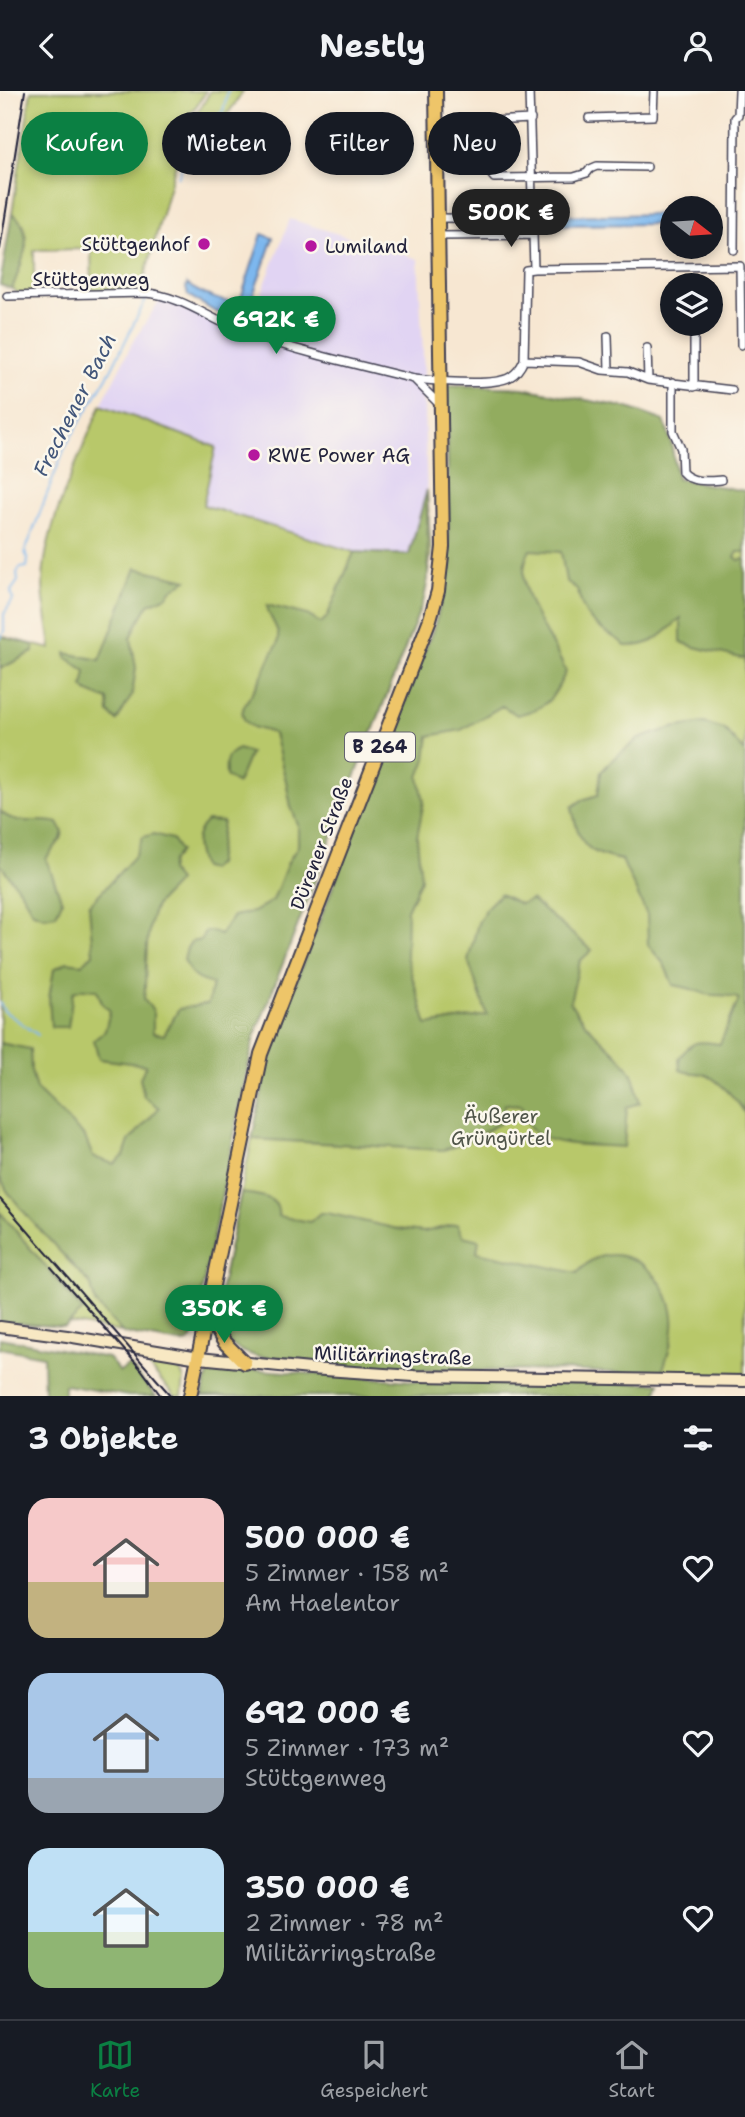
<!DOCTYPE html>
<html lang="de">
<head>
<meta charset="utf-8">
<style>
	:root { --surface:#171b24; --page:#242831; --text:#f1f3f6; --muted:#9ea1a6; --line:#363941; --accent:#0b8043 }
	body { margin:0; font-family:"Shantell Sans",sans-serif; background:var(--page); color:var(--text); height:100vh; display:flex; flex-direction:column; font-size:26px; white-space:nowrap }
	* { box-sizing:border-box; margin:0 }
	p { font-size:23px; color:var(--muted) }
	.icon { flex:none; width:38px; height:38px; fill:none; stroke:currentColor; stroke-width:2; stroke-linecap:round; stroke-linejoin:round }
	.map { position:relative; height:1305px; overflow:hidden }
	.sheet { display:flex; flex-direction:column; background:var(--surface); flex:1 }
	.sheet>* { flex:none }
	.banner { position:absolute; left:21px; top:21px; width:704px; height:63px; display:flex; gap:14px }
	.needle { width:46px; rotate:107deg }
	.tools { position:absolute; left:660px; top:105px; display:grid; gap:14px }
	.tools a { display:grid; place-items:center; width:63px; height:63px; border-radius:50%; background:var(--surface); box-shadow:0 4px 10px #0003; font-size:35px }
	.price { position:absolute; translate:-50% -60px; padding:0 16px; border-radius:24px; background:var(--accent); color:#fff; font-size:23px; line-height:46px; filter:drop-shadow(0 2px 4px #0008) }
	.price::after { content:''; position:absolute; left:50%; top:42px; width:21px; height:16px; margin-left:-10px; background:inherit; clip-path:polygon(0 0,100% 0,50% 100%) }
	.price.selected { background:#222; color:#fff }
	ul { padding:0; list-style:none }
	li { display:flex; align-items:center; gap:21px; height:175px; padding:0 28px }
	li span { display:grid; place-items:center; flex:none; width:196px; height:140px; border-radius:21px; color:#555 }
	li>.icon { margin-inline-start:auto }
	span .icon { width:84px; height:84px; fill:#fffc; stroke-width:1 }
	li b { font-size:30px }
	h2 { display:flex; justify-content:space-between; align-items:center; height:84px; padding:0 28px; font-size:30px }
	.pill { padding:0 24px; border-radius:32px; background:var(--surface); box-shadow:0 4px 10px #0003; font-size:24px; line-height:63px }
	.pill.selected { background:var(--accent); color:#fff }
	header { display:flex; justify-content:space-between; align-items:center; height:91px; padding:0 28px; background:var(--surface); font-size:32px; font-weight:700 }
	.dock { display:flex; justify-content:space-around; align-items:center; height:98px; border-top:2px solid var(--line); background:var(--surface); font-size:19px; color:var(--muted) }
	.dock a { display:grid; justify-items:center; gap:4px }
	.dock .selected { color:var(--accent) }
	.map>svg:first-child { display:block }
</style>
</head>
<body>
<header><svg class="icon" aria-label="back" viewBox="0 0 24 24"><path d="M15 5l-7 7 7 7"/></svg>Nestly<svg class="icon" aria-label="person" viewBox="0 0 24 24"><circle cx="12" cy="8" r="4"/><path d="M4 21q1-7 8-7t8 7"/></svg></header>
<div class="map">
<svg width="745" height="1305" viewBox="0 0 745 1305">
	<rect width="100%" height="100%" fill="#fbf7ec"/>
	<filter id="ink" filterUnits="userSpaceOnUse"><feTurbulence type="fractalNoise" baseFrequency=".0143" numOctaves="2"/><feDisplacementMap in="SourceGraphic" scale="14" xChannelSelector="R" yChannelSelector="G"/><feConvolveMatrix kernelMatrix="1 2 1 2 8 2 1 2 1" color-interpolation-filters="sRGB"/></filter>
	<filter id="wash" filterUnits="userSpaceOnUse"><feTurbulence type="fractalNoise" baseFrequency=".00686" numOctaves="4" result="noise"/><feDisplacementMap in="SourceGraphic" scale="28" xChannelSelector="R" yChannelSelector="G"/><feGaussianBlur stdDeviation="1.57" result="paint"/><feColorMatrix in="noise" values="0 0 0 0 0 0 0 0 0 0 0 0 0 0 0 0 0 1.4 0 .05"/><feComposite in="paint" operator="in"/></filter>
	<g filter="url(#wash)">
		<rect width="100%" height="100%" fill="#f7e7d2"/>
		<!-- built -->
		<path fill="#e1d4f3" d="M 290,128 L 418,168 L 424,282 L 420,301 L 424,315 L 427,399 L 409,464 L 354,461 L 203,414 L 215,356 L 101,314 L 132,253 L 161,207 L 174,211 L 245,246 Z"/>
		<!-- green -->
		<path fill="#b8c86a" stroke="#6d7552" stroke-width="2" d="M 31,0 L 206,0 C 197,18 180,32 168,49 L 171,53 C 183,34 202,20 210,0 L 243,0 C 229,27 204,45 190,72 L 182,58 L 175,76 L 141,199 L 92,200 L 91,158 L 34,159 L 34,202 L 18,202 L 12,198 L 26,156 L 24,134 L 12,122 Z
			M 447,294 L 522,297 L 628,317 L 664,330 L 671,351 L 677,388 L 745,400 L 745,1286 L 562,1279 L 464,1280 L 306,1271 L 255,1265 L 215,1225 L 272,952 L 434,536 L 445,499 L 449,477 Z
			M 101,314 L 216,356 L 203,414 L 354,461 L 409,464 L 427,399 L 431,463 L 424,508 L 254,947 L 192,1248 L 185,1252 L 69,1232 L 65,1236 L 0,1231 L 0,545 L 51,558 C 49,536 43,514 43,493 C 43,437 80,366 101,314 Z
			M 141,1267 L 178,1274 L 184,1288 L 182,1305 L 175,1305 Z"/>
		<!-- forest -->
		<path fill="#92ac5e" stroke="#5a674c" stroke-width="2" d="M 12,122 C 38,141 21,173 12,198 L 0,194 Z
			M 447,294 L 522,297 L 628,317 L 664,330 L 671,351 L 677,388 L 745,400 L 745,461 L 738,461 L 735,466 L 739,469 L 745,468 L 745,568 L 694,556 L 681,551 L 681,527 C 661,545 653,556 625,555 C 620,548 614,547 607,542 C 587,529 583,520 577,498 L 566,490 L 561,461 L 530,459 C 508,498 552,545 566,581 C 552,608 549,617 517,624 L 502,615 L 461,639 L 429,645 L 426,668 L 419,686 L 424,710 L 417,746 L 421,788 L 407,819 L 406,865 L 427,934 L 487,924 L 468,869 L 478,832 L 486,817 L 500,803 L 520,813 L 531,809 L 592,859 L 580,870 L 570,911 C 586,940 610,952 628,976 C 636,986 637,1001 640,1012 L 627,1016 L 624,1056 C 600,1054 557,1056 537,1043 C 527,1036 525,1025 522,1014 L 505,1013 L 502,1031 L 462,1053 L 443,1059 L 252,1048 L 272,952 L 434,536 L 445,499 L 449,477 Z
			M 427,399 L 428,488 L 424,508 L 254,947 L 192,1248 L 189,1251 L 180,1252 L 123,1242 L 95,1212 L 91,1194 L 30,1128 L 7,1100 L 0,1086 L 0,952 L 30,958 L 31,980 L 36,998 L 85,1046 L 93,1066 L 114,1073 L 124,1065 L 129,1050 L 159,1017 L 144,1006 L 140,987 L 146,974 L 99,968 L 94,949 L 105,940 L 110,920 L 102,912 L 97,899 L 83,898 L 73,901 L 68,936 L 51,936 L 49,907 L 54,878 L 67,871 L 82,873 L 93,863 L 89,814 L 135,765 L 143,746 L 154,743 L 172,748 L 180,760 L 172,770 L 170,780 L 178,790 C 172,799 159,808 156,815 C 144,838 147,882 144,909 L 153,919 L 153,942 L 164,944 L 179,918 L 208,913 L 212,893 C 194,888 192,886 184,869 L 187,857 L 191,851 L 201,849 L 205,840 L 212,840 L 220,844 L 233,825 L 253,821 L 273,809 L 288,771 L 298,755 L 298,734 L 291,716 L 286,690 L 274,643 C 267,639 260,639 253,636 C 230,623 251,607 257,594 C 264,583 267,571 274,559 C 277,554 278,555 278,549 C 280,535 268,528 267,514 L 307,524 L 321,532 L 327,526 L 354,461 L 409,464 Z
			M 136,477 L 187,489 L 171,499 L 167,505 L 149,513 L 137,533 L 131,547 L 136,577 L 132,604 L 117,630 L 109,622 L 108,609 L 88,601 L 83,596 L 86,580 L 67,567 L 66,562 L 100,569 Z
			M 0,545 L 34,554 L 33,561 L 0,578 Z
			M 704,632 L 724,638 L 745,661 L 745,1023 C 739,1010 716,986 703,983 C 693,981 689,983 680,979 L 679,967 C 694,948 697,950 720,953 L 739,908 C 725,902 719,906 706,903 C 693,899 688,896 673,894 L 664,873 L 648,854 L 647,824 L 622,769 C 585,763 579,752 572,716 L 582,709 L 598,704 L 601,681 L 613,668 L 639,648 L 672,637 Z
			M 238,658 L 250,662 L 237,693 L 226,685 C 225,671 225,664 238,658 Z
			M 0,720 C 18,737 38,726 58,732 L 63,741 L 61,748 L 46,768 L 62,810 L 56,823 L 44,825 L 33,821 L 21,801 L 0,773 Z
			M 207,730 L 223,731 L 217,773 L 210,779 L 202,777 C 196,759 191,745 207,730 Z
			M 241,1102 C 257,1104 281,1105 278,1125 L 310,1131 L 320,1122 L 327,1122 L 398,1138 L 424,1141 L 457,1133 L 463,1145 L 479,1149 L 477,1161 L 577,1182 C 582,1177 588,1171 594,1168 C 633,1152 669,1188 673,1226 C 675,1244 667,1267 661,1284 L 562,1279 L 464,1280 L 373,1278 L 255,1265 L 239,1259 L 225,1249 L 215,1225 Z
			M 0,1121 L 83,1220 L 65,1236 L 0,1231 Z
			M 0,1247 L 108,1267 L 120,1281 L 129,1274 L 156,1305 L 129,1305 L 64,1294 L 64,1305 L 44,1305 L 43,1265 L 0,1257 Z
			M 216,1276 L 414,1290 L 660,1292 L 656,1305 L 202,1305 L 209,1280 Z"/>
		<!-- water -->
		<path fill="#7db7ee" stroke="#506c94" stroke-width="2" d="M 672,123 L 672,133 L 540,134 L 540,125 Z
			M 262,143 L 273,147 L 245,227 L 239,229 L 214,220 L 188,204 L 186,197 L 187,193 C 197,201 228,215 240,210 Z"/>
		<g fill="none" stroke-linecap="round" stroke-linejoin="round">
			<!-- stream -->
			<path stroke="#7db7ee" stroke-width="2" d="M 178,87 L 188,60 L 186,53 L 191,42 L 199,35 L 212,31 L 223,20 L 228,0
				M 0,548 L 4,540 L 4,523 L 13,509 L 11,500 L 18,490 L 17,482 L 20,477 L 27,476 L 28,468 L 25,461 L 65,356 L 111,279 L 146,208
				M 0,912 L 4,920 L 38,944"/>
		</g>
	</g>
	<g filter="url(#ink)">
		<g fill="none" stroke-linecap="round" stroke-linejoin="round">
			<defs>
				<path id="minor" d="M 589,27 L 653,25 L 654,0
					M 531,28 L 492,30 L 490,36 L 490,82 L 494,87 L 574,86 L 587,82 L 590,78 L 597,75 L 647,76
					M 439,127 L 533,128
					M 438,145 L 533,144
					M 734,159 L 735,27 L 738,24 L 739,0
					M 534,178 L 740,175 L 741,254
					M 7,205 L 145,202 C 181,204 212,230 246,242 C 300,261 358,274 414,288 C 435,290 493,296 510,286 C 517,282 521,276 524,269 L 526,179 L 534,178 L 529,0
					M 608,245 L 609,279
					M 647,257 L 648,289
					M 524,269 L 579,271 L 602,279 L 628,281 L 648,289 L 732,299
					M 414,288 L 440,314
					M 673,291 L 673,340 L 681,358 L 682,381 C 691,392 708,390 721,389
					M 694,296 L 694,233"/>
				<path id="secondary" d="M 0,1236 L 67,1245 L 199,1267 L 310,1278 L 414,1285 L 745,1290"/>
				<path id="primary" d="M 208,1224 L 224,1251 L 245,1272
					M 190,1305 L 261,963 L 430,528 L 438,500 L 443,456 L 436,0"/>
			</defs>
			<!-- minor casing -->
			<use href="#minor" stroke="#424052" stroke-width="10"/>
			<!-- secondary casing -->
			<use href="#secondary" stroke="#424052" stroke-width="14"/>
			<!-- primary casing -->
			<use href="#primary" stroke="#424052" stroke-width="16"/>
			<!-- minor -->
			<use href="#minor" stroke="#fff" stroke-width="7"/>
			<!-- secondary -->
			<use href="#secondary" stroke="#f8e8c3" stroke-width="10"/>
			<!-- primary -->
			<use href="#primary" stroke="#eec569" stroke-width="12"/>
			<!-- tram -->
			<path stroke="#22223b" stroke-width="2" d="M 51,1176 L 141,1278 L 161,1305"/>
			<!-- rail -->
			<path stroke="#22223b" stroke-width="2" d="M 0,158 L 25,0
				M 0,1108 L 171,1305"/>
		</g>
	</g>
	<!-- markers -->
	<g fill="#b5179e" stroke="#fbf7ec" stroke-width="2.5">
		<circle cx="204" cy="153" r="7"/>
		<circle cx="311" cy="155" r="7"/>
		<circle cx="254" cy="364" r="7"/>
	</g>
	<g text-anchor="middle" stroke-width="5" stroke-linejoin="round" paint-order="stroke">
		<!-- shield labels -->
		<rect fill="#fbf7ec" stroke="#636270" stroke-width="2" x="345" y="641.5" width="70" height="29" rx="5"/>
		<g font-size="18" font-weight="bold" fill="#22223b">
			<text x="380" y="662">B 264</text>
		</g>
		<!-- poi labels -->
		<g font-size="19" fill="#22223b" stroke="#fbf7ec" text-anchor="start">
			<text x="190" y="160" text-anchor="end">Stüttgenhof</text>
			<text x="325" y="162">Lumiland</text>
			<text x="268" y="371">RWE Power AG</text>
		</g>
		<!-- street labels -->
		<g font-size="19" fill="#22223b" stroke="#fbf7ec">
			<text x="91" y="195">Stüttgenweg</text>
			<text transform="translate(321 752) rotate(-69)" y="7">Dürener Straße</text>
			<text transform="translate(393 1264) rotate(2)" y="7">Militärringstraße</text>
		</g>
		<!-- park labels -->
		<g font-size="19" fill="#4f5449" stroke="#fbf7ec">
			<text x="501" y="1032">Äußerer<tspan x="501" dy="22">Grüngürtel</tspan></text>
		</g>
		<!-- water labels -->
		<g font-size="21" font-style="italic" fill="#42567a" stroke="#fbf7ec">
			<text transform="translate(75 314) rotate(-63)" y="7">Frechener Bach</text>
		</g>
	</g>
</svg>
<div class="tools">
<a><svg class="needle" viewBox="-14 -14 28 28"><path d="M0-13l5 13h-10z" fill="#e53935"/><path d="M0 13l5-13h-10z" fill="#9ea1a6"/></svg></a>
<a><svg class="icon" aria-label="layers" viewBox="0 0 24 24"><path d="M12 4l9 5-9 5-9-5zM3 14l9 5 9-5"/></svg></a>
</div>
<b class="price selected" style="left:511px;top:158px">500K €</b>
<b class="price" style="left:276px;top:265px">692K €</b>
<b class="price" style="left:224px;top:1254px">350K €</b>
<div class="banner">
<a class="pill selected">Kaufen</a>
<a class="pill">Mieten</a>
<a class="pill">Filter</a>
<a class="pill">Neu</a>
</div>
</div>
<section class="sheet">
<h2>3 Objekte<svg class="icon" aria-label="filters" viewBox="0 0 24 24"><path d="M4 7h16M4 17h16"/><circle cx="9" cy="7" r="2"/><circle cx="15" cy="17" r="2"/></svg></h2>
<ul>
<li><span style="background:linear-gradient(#f6c9c9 60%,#c2b280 0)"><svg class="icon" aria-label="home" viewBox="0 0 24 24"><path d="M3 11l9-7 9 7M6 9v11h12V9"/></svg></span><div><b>500 000 €</b><p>5 Zimmer · 158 m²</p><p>Am Haelentor</p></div><svg class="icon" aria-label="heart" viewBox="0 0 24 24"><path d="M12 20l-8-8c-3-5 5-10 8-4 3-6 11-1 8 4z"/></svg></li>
<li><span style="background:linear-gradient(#a9c7e8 75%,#9aa5b1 0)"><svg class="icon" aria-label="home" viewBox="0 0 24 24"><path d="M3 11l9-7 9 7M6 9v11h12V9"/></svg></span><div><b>692 000 €</b><p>5 Zimmer · 173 m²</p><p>Stüttgenweg</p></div><svg class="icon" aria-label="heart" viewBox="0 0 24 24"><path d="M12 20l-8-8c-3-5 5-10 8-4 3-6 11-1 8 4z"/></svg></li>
<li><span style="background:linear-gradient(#bfe0f5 60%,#8fb573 0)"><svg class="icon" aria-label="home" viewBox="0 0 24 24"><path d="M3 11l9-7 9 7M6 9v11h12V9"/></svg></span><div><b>350 000 €</b><p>2 Zimmer · 78 m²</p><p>Militärringstraße</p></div><svg class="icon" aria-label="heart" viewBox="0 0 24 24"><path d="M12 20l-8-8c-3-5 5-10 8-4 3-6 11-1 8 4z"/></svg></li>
</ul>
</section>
<nav class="dock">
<a class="selected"><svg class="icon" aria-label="map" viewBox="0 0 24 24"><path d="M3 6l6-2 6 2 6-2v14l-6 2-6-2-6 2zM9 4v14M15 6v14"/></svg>Karte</a>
<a><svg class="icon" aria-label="saved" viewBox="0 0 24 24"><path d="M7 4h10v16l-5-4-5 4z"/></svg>Gespeichert</a>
<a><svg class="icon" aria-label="home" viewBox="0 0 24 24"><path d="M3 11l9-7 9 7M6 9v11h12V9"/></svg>Start</a>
</nav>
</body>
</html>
